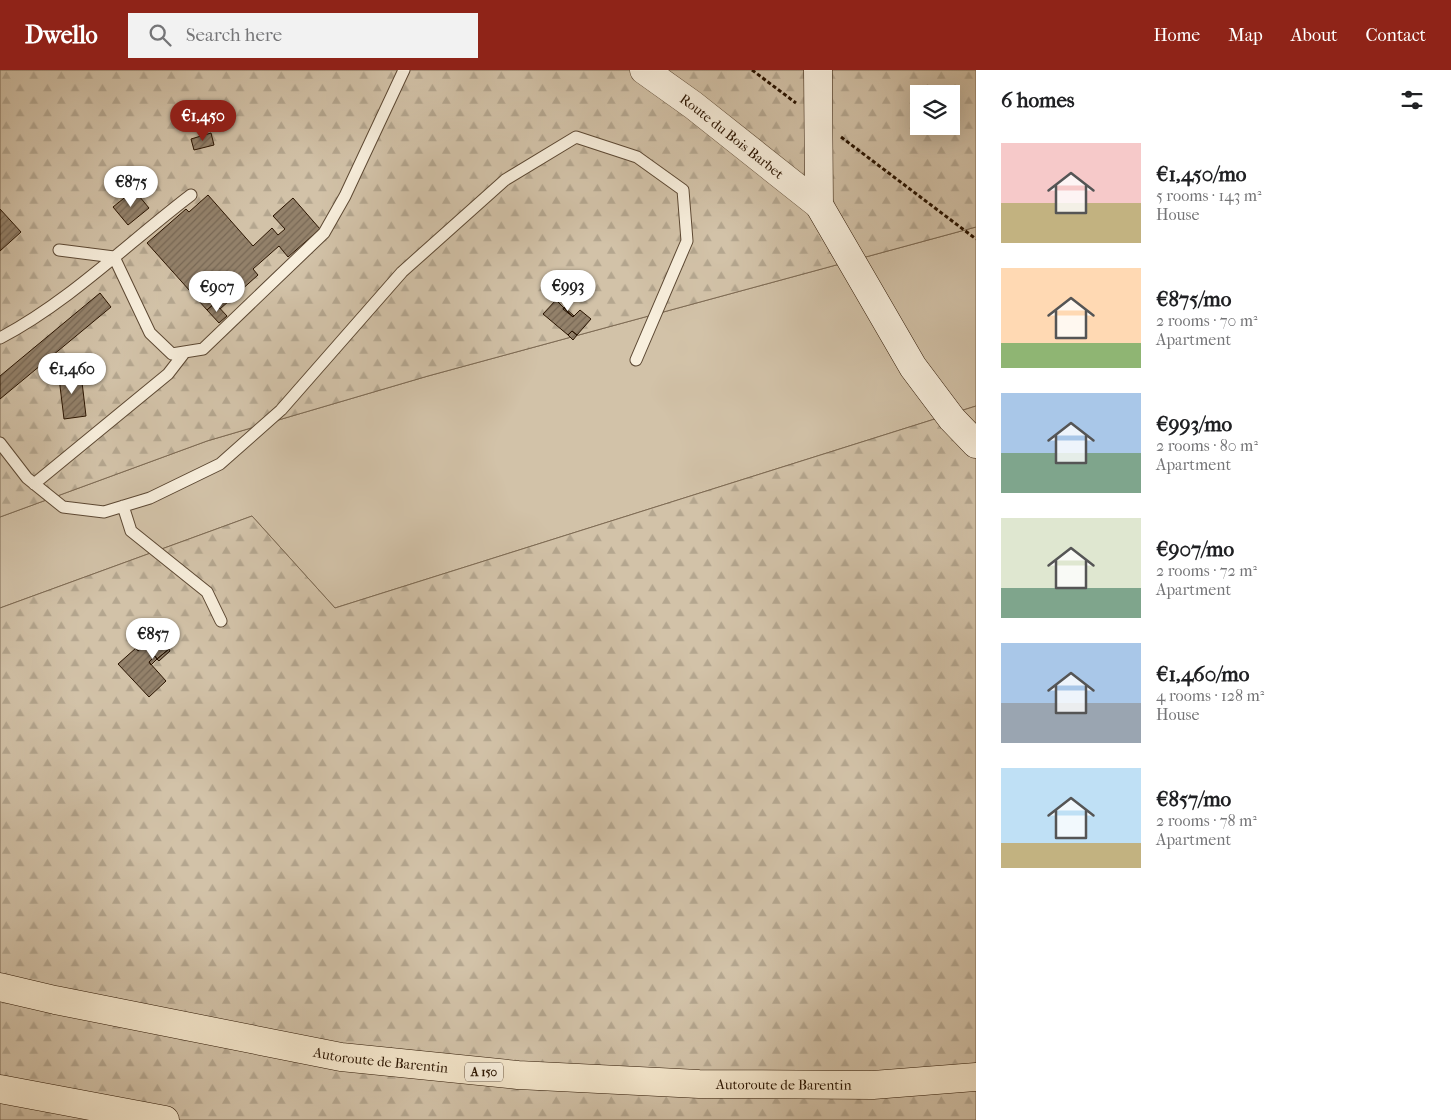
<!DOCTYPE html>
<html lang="en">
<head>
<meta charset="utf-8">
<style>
	:root { --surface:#fff; --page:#f2f2f2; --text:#202124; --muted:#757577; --accent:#8f2418 }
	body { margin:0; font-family:"IM FELL French Canon",serif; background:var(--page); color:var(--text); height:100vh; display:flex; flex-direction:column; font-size:19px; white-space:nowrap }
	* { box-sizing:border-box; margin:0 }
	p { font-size:16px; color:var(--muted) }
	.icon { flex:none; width:28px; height:28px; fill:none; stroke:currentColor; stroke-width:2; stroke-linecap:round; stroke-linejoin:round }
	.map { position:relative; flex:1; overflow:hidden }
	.drawer { display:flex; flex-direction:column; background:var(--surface); width:475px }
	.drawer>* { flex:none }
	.fabs { position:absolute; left:910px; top:15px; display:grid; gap:10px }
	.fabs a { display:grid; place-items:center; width:50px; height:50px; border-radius:0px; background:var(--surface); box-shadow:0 5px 20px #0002; font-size:25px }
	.price { position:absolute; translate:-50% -42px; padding:0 11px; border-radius:18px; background:#fff; color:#222; font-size:16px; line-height:32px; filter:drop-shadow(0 1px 2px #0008) }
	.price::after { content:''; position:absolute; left:50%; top:30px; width:15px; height:11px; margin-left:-8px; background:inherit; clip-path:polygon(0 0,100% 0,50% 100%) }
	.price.current { background:var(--accent); color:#fff }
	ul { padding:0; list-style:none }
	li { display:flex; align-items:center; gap:15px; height:125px; padding:0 25px }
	li span { display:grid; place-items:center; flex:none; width:140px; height:100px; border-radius:0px; color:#555 }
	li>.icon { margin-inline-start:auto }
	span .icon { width:60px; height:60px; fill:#fffc; stroke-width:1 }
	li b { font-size:21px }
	h2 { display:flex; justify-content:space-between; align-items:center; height:60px; padding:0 25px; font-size:21px }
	header { display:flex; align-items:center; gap:30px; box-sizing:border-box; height:70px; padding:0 25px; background:var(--accent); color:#fff }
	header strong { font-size:24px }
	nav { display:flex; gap:28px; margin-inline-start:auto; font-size:18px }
	.search { width:350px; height:45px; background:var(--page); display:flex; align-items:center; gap:12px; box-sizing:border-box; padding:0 18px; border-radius:0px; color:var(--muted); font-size:19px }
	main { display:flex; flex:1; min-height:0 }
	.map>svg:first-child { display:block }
</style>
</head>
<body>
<header>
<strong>Dwello</strong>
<div class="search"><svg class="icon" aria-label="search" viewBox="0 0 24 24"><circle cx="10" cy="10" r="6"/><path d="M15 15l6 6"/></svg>Search here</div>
<nav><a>Home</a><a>Map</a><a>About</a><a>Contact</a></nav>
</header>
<main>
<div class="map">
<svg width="976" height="1050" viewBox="0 0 976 1050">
	<defs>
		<pattern id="forest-firs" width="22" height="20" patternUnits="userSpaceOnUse" patternTransform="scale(1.25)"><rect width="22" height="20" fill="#d2c2a8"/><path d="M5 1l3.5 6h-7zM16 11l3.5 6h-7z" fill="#b4a68f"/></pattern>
		<pattern id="building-hatch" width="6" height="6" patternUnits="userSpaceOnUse" patternTransform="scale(1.25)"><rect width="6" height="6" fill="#93816a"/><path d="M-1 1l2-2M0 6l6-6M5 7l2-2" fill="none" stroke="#786855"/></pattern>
	</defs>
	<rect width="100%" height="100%" fill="#f4e6cb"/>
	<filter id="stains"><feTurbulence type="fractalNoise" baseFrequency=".004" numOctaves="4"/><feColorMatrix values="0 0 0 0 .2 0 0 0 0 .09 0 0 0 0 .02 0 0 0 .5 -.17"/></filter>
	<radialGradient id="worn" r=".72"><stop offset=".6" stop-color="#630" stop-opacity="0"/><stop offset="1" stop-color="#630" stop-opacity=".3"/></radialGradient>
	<!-- green -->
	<path fill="#d2c2a8" stroke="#7e6b54" d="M 976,157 L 976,336 L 335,538 L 252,446 L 0,538 L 0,447 L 207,371 L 428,306 Z"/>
	<!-- forest -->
	<path fill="url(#forest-firs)" stroke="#7e6b54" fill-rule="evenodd" d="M 0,0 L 976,0 L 976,157 L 428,306 L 207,371 L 0,447 ZM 919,24 L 951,24 L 951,56 L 919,56 Z
		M 976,336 L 976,1050 L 0,1050 L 0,538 L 252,446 L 335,538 Z"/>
	<!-- building -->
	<path fill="url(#building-hatch)" stroke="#2a1400" d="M 211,63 L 214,75 L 194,80 L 191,69 Z
		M 134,120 L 149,138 L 128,155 L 113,137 Z
		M 208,125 L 253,176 L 272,158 L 278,165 L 285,159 L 273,146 L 293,128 L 320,159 L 288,187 L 279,176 L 253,199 L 258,205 L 220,239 L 215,233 L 207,240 L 147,173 L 186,139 L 189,142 Z
		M 0,139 L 21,162 L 0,181 Z
		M 100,223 L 111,237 L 0,329 L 0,306 Z
		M 556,230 L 573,247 L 580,240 L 591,249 L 577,265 L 572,261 L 568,265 L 543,244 Z
		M 215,233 L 227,246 L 219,253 L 207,240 Z
		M 564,237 L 574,246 L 573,247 L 563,239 Z
		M 572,261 L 577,265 L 573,270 L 568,265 Z
		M 74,301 L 79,305 L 82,312 L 86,346 L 64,349 L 59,308 L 63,302 Z
		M 155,565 L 169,579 L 157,589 L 155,586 L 149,592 L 166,611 L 149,627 L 118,594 L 136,578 L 138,581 Z
		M 169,579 L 170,581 L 159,591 L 157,589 Z
		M 155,586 L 157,589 L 151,595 L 149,592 Z"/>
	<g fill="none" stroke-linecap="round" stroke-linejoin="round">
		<defs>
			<path id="service" d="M 59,180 L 114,187 L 150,263 L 172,284 L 203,279 L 324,163 L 345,126 L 404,0
				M 0,268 C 69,232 129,172 191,125
				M 0,373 L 27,408 L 63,437 L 104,442 L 150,428 L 220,394 L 281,340 L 402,202 L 505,110 L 576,67 L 637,87 L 683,120 L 687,171 L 636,290
				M 34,414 L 168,304 L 185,282
				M 123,436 L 131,461 L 207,522 L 221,551"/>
			<g id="tertiary">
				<path id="s1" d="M 644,0 L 693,35 L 819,135"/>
			</g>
			<path id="secondary" d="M 818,0 L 819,135 L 913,297 L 952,349 L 976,374"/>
			<g id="motorway">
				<path id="s2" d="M 0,917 L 55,930 L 341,987 L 518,1005 L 699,1014 L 873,1015 L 976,1007"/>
				<path d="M 0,1019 L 165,1050"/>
			</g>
		</defs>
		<!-- service casing -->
		<use href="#service" stroke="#5c4833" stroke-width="13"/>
		<!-- tertiary casing -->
		<use href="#tertiary" stroke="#5c4833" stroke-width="29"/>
		<!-- secondary casing -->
		<use href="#secondary" stroke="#2a1400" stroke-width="29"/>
		<!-- motorway casing -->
		<use href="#motorway" stroke="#2a1400" stroke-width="29"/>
		<!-- path -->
		<path stroke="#2a1400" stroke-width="3" stroke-dasharray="4 2.5" stroke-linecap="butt" d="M 752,0 L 796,33
			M 841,67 L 976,169"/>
		<!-- service -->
		<use href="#service" stroke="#f8efdd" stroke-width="11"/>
		<!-- tertiary -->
		<use href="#tertiary" stroke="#f8efdd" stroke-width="28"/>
		<!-- secondary -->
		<use href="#secondary" stroke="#f8efdd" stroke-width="28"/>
		<!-- motorway -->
		<use href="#motorway" stroke="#f4e6cb" stroke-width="28"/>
	</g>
	<g text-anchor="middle" stroke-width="4.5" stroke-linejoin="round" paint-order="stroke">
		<!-- shield labels -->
		<rect fill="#f8efdd" stroke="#685642" stroke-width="1" x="465" y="992.5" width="38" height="19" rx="4"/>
		<g font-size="12" font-weight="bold" fill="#2a1400">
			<text x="484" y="1006">A 150</text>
		</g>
		<!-- street labels -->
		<g font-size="14" fill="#2a1400" stroke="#f8efdd">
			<text dy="5" stroke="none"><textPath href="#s1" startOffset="110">Route du Bois Barbet</textPath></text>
			<text dy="5" stroke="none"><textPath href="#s2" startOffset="388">Autoroute de Barentin</textPath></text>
			<text dy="5" stroke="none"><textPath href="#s2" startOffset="792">Autoroute de Barentin</textPath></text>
		</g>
	</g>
	<rect width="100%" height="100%" filter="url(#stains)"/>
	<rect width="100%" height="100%" fill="url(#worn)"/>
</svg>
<div class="fabs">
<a><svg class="icon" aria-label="layers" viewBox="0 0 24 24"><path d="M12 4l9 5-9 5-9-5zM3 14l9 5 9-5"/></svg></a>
</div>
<b class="price current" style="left:203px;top:72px">€1,450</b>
<b class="price" style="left:131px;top:138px">€875</b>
<b class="price" style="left:568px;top:242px">€993</b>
<b class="price" style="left:217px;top:243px">€907</b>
<b class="price" style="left:72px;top:325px">€1,460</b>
<b class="price" style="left:153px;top:590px">€857</b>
</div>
<section class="drawer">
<h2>6 homes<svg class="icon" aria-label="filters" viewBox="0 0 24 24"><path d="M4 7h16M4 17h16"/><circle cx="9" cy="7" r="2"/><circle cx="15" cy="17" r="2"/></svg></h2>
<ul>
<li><span style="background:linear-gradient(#f6c9c9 60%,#c2b280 0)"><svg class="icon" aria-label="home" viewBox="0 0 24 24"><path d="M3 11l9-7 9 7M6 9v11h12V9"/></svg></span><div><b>€1,450/mo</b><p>5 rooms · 143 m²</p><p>House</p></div></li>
<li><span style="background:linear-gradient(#ffd9b3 75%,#8fb573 0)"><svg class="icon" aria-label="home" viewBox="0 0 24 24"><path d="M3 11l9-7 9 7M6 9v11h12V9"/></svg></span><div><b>€875/mo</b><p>2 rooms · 70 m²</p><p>Apartment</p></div></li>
<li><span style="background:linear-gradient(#a9c7e8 60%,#7fa58c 0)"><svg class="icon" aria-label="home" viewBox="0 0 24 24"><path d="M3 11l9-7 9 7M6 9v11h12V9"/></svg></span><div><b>€993/mo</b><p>2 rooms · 80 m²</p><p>Apartment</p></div></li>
<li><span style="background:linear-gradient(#dfe7d0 70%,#7fa58c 0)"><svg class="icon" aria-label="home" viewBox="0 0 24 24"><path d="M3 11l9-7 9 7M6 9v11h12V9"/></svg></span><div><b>€907/mo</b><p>2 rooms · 72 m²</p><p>Apartment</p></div></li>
<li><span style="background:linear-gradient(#a9c7e8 60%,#9aa5b1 0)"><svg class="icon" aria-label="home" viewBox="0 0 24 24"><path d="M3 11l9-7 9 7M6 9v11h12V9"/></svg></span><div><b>€1,460/mo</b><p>4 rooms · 128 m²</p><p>House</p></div></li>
<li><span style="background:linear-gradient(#bfe0f5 75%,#c2b280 0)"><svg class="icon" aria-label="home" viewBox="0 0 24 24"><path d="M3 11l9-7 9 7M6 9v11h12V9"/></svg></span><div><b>€857/mo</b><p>2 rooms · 78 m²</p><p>Apartment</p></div></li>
</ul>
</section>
</main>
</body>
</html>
